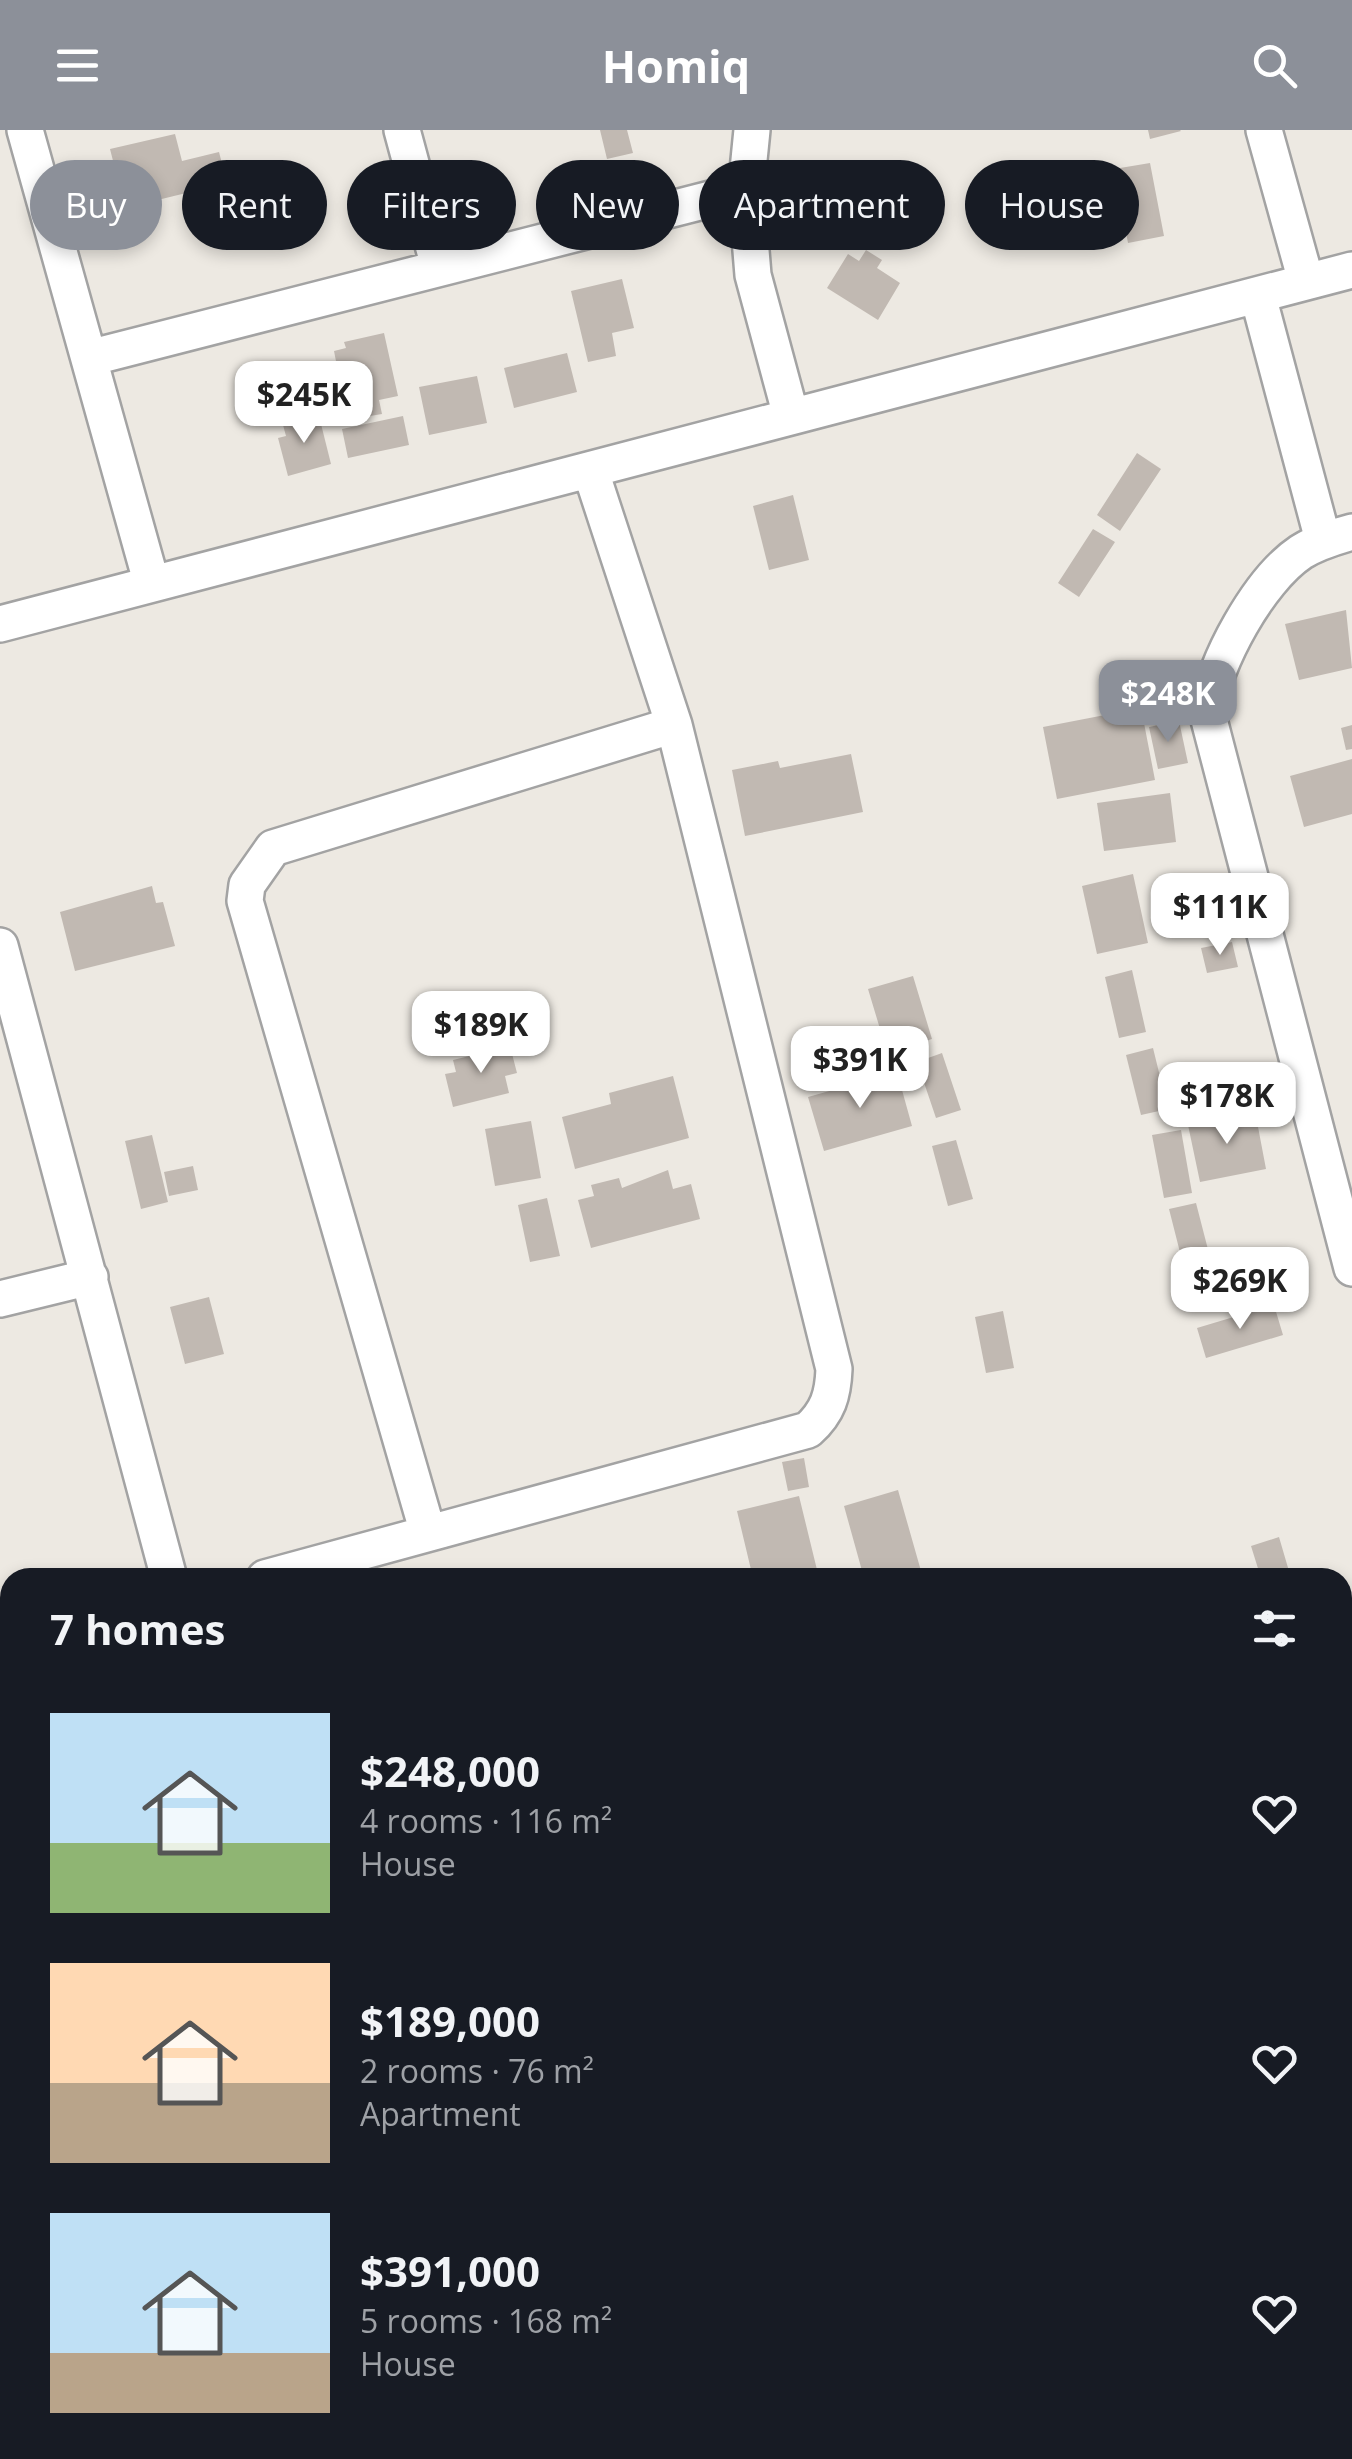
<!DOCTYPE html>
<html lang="en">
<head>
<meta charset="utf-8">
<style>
	:root { --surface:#171b24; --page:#20242c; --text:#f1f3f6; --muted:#9ea1a6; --accent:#8c9099 }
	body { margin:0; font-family:"Open Sans",sans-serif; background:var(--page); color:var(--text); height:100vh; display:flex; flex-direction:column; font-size:38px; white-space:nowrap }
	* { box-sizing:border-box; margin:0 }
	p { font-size:32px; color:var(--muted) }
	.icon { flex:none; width:55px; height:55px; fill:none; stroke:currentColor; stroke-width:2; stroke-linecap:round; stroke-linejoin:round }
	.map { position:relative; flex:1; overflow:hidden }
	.side { position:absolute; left:0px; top:1438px; width:1352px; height:892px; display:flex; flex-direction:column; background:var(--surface); border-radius:30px 30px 0 0; box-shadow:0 5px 15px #0003 }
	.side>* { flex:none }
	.top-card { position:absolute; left:30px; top:30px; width:1292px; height:90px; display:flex; gap:20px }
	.price { position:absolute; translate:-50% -85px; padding:0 22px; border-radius:20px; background:#fff; color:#222; font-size:32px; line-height:65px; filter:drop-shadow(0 2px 5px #0008) }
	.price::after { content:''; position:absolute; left:50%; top:60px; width:30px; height:22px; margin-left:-15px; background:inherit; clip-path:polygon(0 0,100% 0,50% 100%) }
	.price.selected { background:var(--accent); color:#fff }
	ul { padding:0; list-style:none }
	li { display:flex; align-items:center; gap:30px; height:250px; padding:0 50px }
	li span { display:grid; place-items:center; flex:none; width:280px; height:200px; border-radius:0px; color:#555 }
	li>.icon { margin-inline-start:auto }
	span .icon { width:120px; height:120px; fill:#fffc; stroke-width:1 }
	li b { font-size:42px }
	h2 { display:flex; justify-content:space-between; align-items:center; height:120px; padding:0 50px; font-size:42px }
	.chip { padding:0 35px; border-radius:45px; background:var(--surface); box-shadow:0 5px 15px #0003; font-size:35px; line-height:90px }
	.chip.selected { background:var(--accent); color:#fff }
	header { display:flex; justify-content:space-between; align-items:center; height:130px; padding:0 50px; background:var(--accent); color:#fff; font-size:45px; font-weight:700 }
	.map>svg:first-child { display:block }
</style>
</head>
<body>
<header><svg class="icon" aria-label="menu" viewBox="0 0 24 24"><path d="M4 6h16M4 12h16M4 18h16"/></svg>Homiq<svg class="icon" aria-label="search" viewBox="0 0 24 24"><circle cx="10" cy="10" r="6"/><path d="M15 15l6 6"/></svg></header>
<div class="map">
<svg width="1352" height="2329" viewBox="0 0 1352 2329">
	<rect width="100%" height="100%" fill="#ede9e2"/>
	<!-- building -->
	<path fill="#c1b9b2" d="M 600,0 L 627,0 L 633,23 L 607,29 Z
		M 1148,0 L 1180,0 L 1181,1 L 1150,9 Z
		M 175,4 L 182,31 L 219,22 L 227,53 L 125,78 L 110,19 Z
		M 1150,33 L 1164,106 L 1128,113 L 1114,39 Z
		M 292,57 L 305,104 L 261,116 L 248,68 Z
		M 866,120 L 882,130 L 877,138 L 900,153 L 878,190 L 827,158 L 848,124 L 859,131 Z
		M 622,149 L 634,198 L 612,203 L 616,226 L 588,232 L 571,161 Z
		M 384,203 L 398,266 L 379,270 L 382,284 L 358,288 L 355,275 L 345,277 L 334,221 L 346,218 L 344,212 Z
		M 567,223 L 577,262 L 514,278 L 504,238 Z
		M 477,246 L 487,293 L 429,305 L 419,257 Z
		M 263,255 L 276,286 L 260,293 L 247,262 Z
		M 319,286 L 331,334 L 288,346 L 278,308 L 286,306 L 283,295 Z
		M 403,286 L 409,315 L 348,328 L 342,299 Z
		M 1137,323 L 1161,339 L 1120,401 L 1097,385 Z
		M 793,365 L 809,430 L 769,440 L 753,376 Z
		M 1093,399 L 1115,412 L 1079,467 L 1058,453 Z
		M 1346,480 L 1352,538 L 1299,550 L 1285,494 Z
		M 1136,579 L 1139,595 L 1144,593 L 1155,650 L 1057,669 L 1043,597 Z
		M 1179,591 L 1188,633 L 1158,639 L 1149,597 Z
		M 1352,595 L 1352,619 L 1346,620 L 1341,598 Z
		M 851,624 L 863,682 L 745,706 L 732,640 L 778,631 L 780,638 Z
		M 1352,629 L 1352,684 L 1304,697 L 1290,646 Z
		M 1170,663 L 1176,712 L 1104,721 L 1097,673 Z
		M 1133,744 L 1148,813 L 1097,824 L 1082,756 Z
		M 152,756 L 156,773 L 163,772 L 175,816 L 75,841 L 60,782 Z
		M 1232,812 L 1238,837 L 1207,843 L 1201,818 Z
		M 1132,840 L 1146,902 L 1119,908 L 1105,847 Z
		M 913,846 L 932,909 L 887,922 L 868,859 Z
		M 510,916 L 517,943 L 505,946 L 509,963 L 453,977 L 445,944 L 456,942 L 453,930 Z
		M 1153,918 L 1168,979 L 1141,985 L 1126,925 Z
		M 942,923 L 961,980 L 936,988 L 917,932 Z
		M 897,942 L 912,996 L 824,1021 L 808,967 Z
		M 673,946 L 689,1008 L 575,1039 L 562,987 L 611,974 L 609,963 Z
		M 1255,981 L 1266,1039 L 1200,1052 L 1188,995 Z
		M 531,991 L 541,1048 L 495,1056 L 485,999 Z
		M 1181,1000 L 1192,1063 L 1164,1068 L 1152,1005 Z
		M 152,1005 L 168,1072 L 141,1079 L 125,1011 Z
		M 956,1010 L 973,1069 L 948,1076 L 932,1016 Z
		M 193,1036 L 198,1060 L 169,1066 L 164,1042 Z
		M 668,1040 L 673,1059 L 691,1054 L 700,1089 L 591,1118 L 578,1070 L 594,1066 L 591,1055 L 619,1048 L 622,1058 Z
		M 547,1068 L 560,1126 L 530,1132 L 518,1075 Z
		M 1196,1073 L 1212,1135 L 1185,1142 L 1169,1079 Z
		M 1289,1121 L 1294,1140 L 1273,1145 L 1268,1126 Z
		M 209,1167 L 224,1224 L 185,1234 L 170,1177 Z
		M 1274,1175 L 1283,1205 L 1206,1228 L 1197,1198 Z
		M 1003,1181 L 1014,1238 L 986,1243 L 975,1187 Z
		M 804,1328 L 809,1357 L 788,1361 L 782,1332 Z
		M 898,1360 L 923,1448 L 864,1448 L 844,1376 Z
		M 799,1366 L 819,1448 L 753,1448 L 737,1381 Z
		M 1279,1407 L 1291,1448 L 1261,1448 L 1251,1416 Z
		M 207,2320 L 293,2320 L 295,2329 L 210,2329 Z
		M 542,2320 L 591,2320 L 594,2328 L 544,2329 Z
		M 758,2320 L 810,2320 L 812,2329 L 760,2329 Z"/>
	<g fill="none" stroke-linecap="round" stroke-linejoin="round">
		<defs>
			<path id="minor" d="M 25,0 L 151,451
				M 402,0 L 439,137
				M 752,0 L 746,60 L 753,145 L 791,286
				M 1264,0 L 1306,151
				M 1258,166 L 1323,410
				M 89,228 L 746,60
				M 1352,402 C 1334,407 1317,412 1301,422 C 1259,450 1213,534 1207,582 L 1352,1138
				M 0,494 L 1352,140
				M 0,816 L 169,1448
				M 0,1169 L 90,1147
				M 428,1403 L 245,771 L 247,755 L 273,718 L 674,595
				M 265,1448 L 808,1300 C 828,1282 833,1265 834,1239 L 674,595 L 591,342
				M 0,1902 L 10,1938
				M 0,2041 L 10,2039
				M 112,2320 L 115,2329
				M 399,2320 L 402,2329
				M 661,2320 L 663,2329
				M 1088,2320 L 1089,2329"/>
		</defs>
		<!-- minor casing -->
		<use href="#minor" stroke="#a3a3a3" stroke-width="40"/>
		<!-- minor -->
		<use href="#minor" stroke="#fff" stroke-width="35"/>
	</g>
</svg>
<b class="price" style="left:304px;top:316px">$245K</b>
<b class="price selected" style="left:1168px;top:615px">$248K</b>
<b class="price" style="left:1220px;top:828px">$111K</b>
<b class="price" style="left:481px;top:946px">$189K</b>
<b class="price" style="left:860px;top:981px">$391K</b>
<b class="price" style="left:1227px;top:1017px">$178K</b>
<b class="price" style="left:1240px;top:1202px">$269K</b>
<div class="top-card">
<a class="chip selected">Buy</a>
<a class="chip">Rent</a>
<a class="chip">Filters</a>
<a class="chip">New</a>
<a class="chip">Apartment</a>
<a class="chip">House</a>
</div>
<section class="side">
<h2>7 homes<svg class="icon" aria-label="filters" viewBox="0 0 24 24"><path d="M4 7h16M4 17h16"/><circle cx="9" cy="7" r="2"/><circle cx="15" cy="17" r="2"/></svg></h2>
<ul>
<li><span style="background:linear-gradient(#bfe0f5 65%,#8fb573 0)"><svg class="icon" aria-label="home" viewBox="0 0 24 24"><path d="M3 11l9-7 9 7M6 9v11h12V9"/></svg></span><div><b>$248,000</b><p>4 rooms · 116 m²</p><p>House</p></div><svg class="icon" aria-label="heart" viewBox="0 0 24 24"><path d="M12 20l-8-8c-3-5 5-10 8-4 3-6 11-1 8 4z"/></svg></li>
<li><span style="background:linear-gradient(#ffd9b3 60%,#b9a48a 0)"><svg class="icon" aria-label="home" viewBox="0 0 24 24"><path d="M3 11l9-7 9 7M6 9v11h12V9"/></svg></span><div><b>$189,000</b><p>2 rooms · 76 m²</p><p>Apartment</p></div><svg class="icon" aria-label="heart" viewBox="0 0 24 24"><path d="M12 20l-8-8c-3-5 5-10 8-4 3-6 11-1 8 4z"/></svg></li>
<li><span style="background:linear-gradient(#bfe0f5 70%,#b9a48a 0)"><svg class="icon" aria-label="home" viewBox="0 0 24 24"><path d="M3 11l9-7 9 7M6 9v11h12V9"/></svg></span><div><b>$391,000</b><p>5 rooms · 168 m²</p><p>House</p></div><svg class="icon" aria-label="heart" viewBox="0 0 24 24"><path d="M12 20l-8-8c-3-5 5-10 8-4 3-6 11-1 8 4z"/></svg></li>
</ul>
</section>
</div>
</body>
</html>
